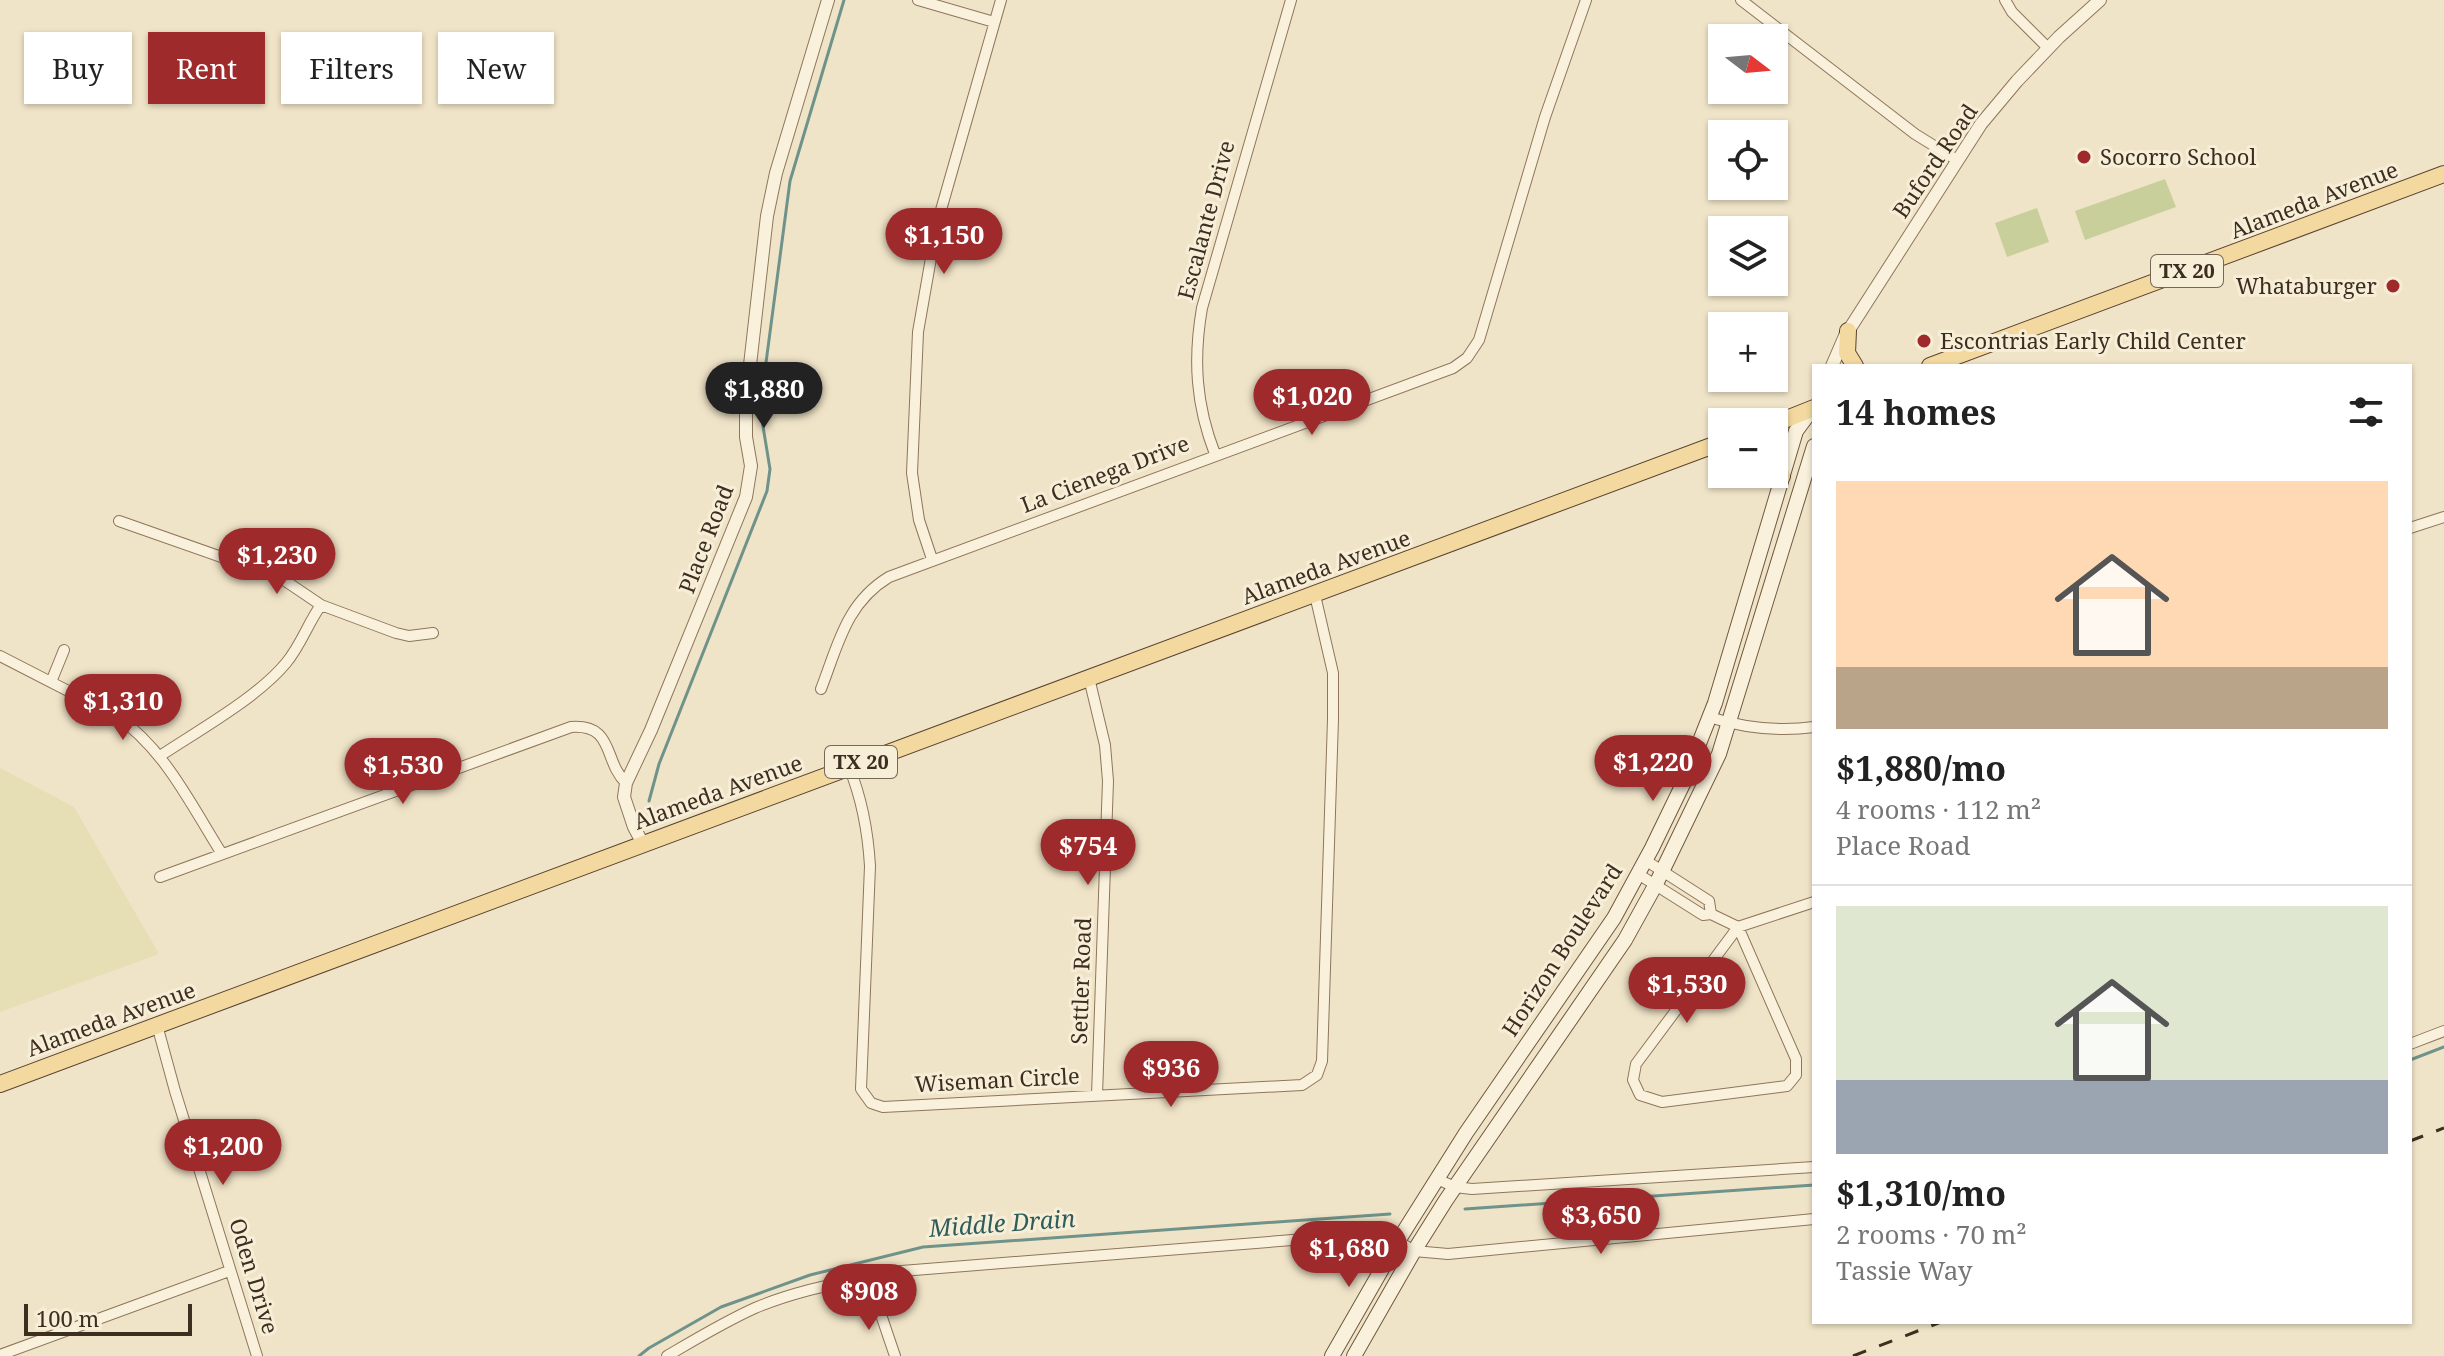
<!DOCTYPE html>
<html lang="en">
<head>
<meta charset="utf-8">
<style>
	:root { --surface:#fff; --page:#f2f2f2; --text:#222; --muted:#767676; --line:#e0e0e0; --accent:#9e2a2b }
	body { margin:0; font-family:"Noto Serif",serif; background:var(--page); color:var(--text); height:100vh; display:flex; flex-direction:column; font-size:30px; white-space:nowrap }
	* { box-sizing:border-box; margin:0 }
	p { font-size:26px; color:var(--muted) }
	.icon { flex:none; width:44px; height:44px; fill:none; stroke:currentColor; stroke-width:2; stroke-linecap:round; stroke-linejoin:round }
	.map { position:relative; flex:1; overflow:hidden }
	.panel { position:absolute; left:1812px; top:364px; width:600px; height:960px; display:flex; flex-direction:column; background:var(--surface); border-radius:0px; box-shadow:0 2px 6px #0004 }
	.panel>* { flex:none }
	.guide { position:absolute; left:24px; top:32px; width:760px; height:72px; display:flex; gap:16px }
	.needle { width:52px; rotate:106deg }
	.tools { position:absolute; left:1708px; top:24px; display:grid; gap:16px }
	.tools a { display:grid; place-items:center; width:80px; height:80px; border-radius:0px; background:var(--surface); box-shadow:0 2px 6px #0004; font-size:40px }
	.scale { position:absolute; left:24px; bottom:20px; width:168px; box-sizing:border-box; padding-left:8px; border:4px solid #3d2e20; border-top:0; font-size:22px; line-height:28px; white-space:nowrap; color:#3d2e20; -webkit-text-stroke:6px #f7eed8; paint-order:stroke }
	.price { position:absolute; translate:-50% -68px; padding:0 18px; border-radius:28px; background:var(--accent); color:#fff; font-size:26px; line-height:52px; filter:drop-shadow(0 2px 4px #0008) }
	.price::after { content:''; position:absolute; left:50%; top:48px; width:24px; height:18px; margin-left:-12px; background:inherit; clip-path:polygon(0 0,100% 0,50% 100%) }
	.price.active { background:#222; color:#fff }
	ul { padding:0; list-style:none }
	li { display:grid; align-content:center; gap:16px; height:424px; padding:0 24px }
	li+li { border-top:2px solid var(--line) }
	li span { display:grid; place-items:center; height:248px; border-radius:0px; color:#555 }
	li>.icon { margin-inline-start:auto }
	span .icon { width:144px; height:144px; fill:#fffc; stroke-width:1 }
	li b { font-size:34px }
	h2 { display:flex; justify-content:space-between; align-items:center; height:96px; padding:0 24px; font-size:34px }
	.pill { padding:0 28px; border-radius:0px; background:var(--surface); box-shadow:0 2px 6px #0004; font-size:28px; line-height:72px }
	.pill.active { background:var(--accent); color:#fff }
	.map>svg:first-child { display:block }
</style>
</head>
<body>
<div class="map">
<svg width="2444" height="1356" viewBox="0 0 2444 1356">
	<rect width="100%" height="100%" fill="#f0e4c8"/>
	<!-- farmland -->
	<path fill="#e6deb5" d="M 0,768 L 74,807 L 159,954 L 0,1012 Z"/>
	<!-- green -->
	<path fill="#c9cf9b" d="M 2165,179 L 2176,207 L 2085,240 L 2075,211 Z
		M 2037,208 L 2049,242 L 2007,257 L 1995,223 Z"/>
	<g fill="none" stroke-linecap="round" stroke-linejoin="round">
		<!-- stream -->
		<path stroke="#6f938a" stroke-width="3" d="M 649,801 L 659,764 L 767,491 L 770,469 L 760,408 L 790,181 L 844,0
			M 2410,1060 L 2444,1047
			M 1465,1209 L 1814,1185
			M 639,1356 L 649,1348 L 721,1307 L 810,1275 L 923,1247 L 1390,1214"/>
		<defs>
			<path id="minor" d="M 918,0 L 994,22
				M 1741,0 L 1915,134 L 1957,160
				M 2005,0 L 2012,12 L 2048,48
				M 1215,454 C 1196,405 1193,360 1202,308 L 1291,0
				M 119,521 L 281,578 L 321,605 L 396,633 L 409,636 L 433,633
				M 2410,528 L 2444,517
				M 932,559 L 919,520 L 912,473 L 918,332 L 937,224 L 1001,0
				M 0,656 L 115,715 C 165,749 191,805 222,854
				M 1089,678 L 1105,745 L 1108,781 L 1097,1095
				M 51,682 L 64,650
				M 821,689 C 838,645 846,603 889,577 L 1453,368 L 1467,358 L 1479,340 L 1545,117 L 1586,0
				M 1709,717 C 1744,728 1778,732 1814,727
				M 160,756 C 199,730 257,698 286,663 C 301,645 308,623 321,605
				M 849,767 C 862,799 868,832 870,866 L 861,1089 L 871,1103 L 883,1107 L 1302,1085 L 1317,1075 L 1322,1061 L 1333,719 L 1333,673 L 1315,595
				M 1638,874 L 1703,915 L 1711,914 L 1709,901 L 1645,860
				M 160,877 L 571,727 C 615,724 603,761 626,783
				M 1711,914 L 1738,927 L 1814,902
				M 1738,927 L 1796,1059 L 1796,1075 L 1787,1086 L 1662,1102 L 1640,1095 L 1633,1080 L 1636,1064 Z
				M 157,1025 L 175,1091 L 257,1356
				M 2410,1044 L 2444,1031
				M 1437,1179 L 1455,1187 L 1472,1189 L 1814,1167
				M 875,1297 L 895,1356
				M 0,1355 L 229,1271
				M 667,1356 C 696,1339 724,1322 755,1308 C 797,1290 844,1282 889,1272 L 1369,1234 L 1398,1241 L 1414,1251 L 1448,1254 L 1814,1219"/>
			<path id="tertiary" d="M 1832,366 L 1845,336 L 1981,124 L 2017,81 L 2059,37 L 2100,0
				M 643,844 L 634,827 L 624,797 L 626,783 L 651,730 L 746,497 L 751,466 L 746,437 L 746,400 L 767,216 L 776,173 L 828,0"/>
			<path id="secondary" d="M 1332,1356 L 1398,1241 L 1466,1133 L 1614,918 L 1652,848 L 1683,784 L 1715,703 L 1796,431 L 1813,408
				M 1354,1356 L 1414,1251 L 1446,1200 L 1625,940 L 1656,884 L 1719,754 L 1814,446"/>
			<path id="primary" d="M 1848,331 L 1847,353 L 1855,366
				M 1930,366 L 2444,174
				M 1774,424 L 1814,408
				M 1774,456 L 1782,476
				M 0,1084 L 1722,442"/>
		</defs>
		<!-- minor casing -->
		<use href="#minor" stroke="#8d765c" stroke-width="12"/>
		<!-- tertiary casing -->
		<use href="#tertiary" stroke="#8d765c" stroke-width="14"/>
		<!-- secondary casing -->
		<use href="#secondary" stroke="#6f573f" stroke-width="16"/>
		<!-- primary casing -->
		<use href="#primary" stroke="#5b4430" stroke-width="18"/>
		<!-- minor -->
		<use href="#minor" stroke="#faf1dc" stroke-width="10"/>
		<!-- tertiary -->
		<use href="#tertiary" stroke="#faf1dc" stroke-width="12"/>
		<!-- secondary -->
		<use href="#secondary" stroke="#faf1dc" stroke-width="14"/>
		<!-- primary -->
		<use href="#primary" stroke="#f3d9a0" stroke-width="16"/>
		<!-- rail -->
		<path stroke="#3d2e20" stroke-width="3" stroke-dasharray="14 14" stroke-linecap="butt" d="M 2410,1141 L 2444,1128
			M 1853,1356 L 1941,1322"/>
	</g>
	<!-- markers -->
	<g fill="#9e2a2b" stroke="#f7eed8" stroke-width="3">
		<circle cx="2084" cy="157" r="8"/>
		<circle cx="2393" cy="286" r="8"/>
		<circle cx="1924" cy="341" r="8"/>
	</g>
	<g text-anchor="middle" stroke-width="6" stroke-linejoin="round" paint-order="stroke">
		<!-- shield labels -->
		<g fill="#f7eed8" stroke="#756857" stroke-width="2">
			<rect x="2151" y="255" width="72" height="32" rx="6"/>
			<rect x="825" y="746" width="72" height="32" rx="6"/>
		</g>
		<g font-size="20" font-weight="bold" fill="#3d2e20">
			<text x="2187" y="278">TX 20</text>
			<text x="861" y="769">TX 20</text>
		</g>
		<!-- poi labels -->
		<g font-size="22" fill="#3d2e20" stroke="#f7eed8" text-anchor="start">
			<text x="2100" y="165">Socorro School</text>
			<text x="2377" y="294" text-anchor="end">Whataburger</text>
			<text x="1940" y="349">Escontrias Early Child Center</text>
		</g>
		<!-- street labels -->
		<g font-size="22" fill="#3d2e20" stroke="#f7eed8">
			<text transform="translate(1935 161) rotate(-56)" y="8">Buford Road</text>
			<text transform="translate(2314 200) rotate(-21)" y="8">Alameda Avenue</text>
			<text transform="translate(1206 220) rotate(-75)" y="8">Escalante Drive</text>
			<text transform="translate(1105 474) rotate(-21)" y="8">La Cienega Drive</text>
			<text transform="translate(706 539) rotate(-69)" y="8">Place Road</text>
			<text transform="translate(1326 567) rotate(-20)" y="8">Alameda Avenue</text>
			<text transform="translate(718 792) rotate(-20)" y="8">Alameda Avenue</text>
			<text transform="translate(1562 950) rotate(-57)" y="8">Horizon Boulevard</text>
			<text transform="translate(1081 981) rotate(-88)" y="8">Settler Road</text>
			<text transform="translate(111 1019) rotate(-20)" y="8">Alameda Avenue</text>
			<text transform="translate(997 1080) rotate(-3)" y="8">Wiseman Circle</text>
			<text transform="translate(254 1276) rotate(73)" y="8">Oden Drive</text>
		</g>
		<!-- water labels -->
		<g font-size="24" font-style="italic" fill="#2f5d5a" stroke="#f7eed8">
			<text transform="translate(1002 1224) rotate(-4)" y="8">Middle Drain</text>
		</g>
	</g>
</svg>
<div class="tools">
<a><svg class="needle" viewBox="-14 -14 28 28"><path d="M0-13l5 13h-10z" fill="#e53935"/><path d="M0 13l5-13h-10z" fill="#767676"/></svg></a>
<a><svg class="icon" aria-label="locate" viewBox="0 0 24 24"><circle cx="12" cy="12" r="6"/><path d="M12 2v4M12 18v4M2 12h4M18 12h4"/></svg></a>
<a><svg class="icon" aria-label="layers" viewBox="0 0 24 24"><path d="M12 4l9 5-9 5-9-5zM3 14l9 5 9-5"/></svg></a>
<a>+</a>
<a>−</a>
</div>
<div class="scale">100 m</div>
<b class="price" style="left:944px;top:276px">$1,150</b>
<b class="price active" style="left:764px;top:430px">$1,880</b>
<b class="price" style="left:1312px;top:437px">$1,020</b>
<b class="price" style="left:277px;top:596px">$1,230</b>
<b class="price" style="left:123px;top:742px">$1,310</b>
<b class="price" style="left:1653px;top:803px">$1,220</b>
<b class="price" style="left:403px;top:806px">$1,530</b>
<b class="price" style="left:1088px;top:887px">$754</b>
<b class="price" style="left:1687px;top:1025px">$1,530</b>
<b class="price" style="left:1171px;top:1109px">$936</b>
<b class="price" style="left:223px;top:1187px">$1,200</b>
<b class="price" style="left:1601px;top:1256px">$3,650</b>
<b class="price" style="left:1349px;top:1289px">$1,680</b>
<b class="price" style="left:869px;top:1332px">$908</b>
<div class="guide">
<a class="pill">Buy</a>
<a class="pill active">Rent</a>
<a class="pill">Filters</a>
<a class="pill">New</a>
</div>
<section class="panel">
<h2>14 homes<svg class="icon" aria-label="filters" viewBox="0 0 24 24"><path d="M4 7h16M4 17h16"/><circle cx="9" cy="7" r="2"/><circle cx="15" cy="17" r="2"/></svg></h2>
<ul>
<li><span style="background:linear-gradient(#ffd9b3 75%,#b9a48a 0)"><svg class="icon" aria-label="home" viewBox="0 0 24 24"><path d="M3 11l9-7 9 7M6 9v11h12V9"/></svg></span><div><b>$1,880/mo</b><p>4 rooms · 112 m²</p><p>Place Road</p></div></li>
<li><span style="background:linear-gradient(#dfe7d0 70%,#9aa5b1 0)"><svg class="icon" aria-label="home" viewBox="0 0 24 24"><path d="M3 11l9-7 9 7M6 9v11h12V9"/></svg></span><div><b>$1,310/mo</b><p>2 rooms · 70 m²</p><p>Tassie Way</p></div></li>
</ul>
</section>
</div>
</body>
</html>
